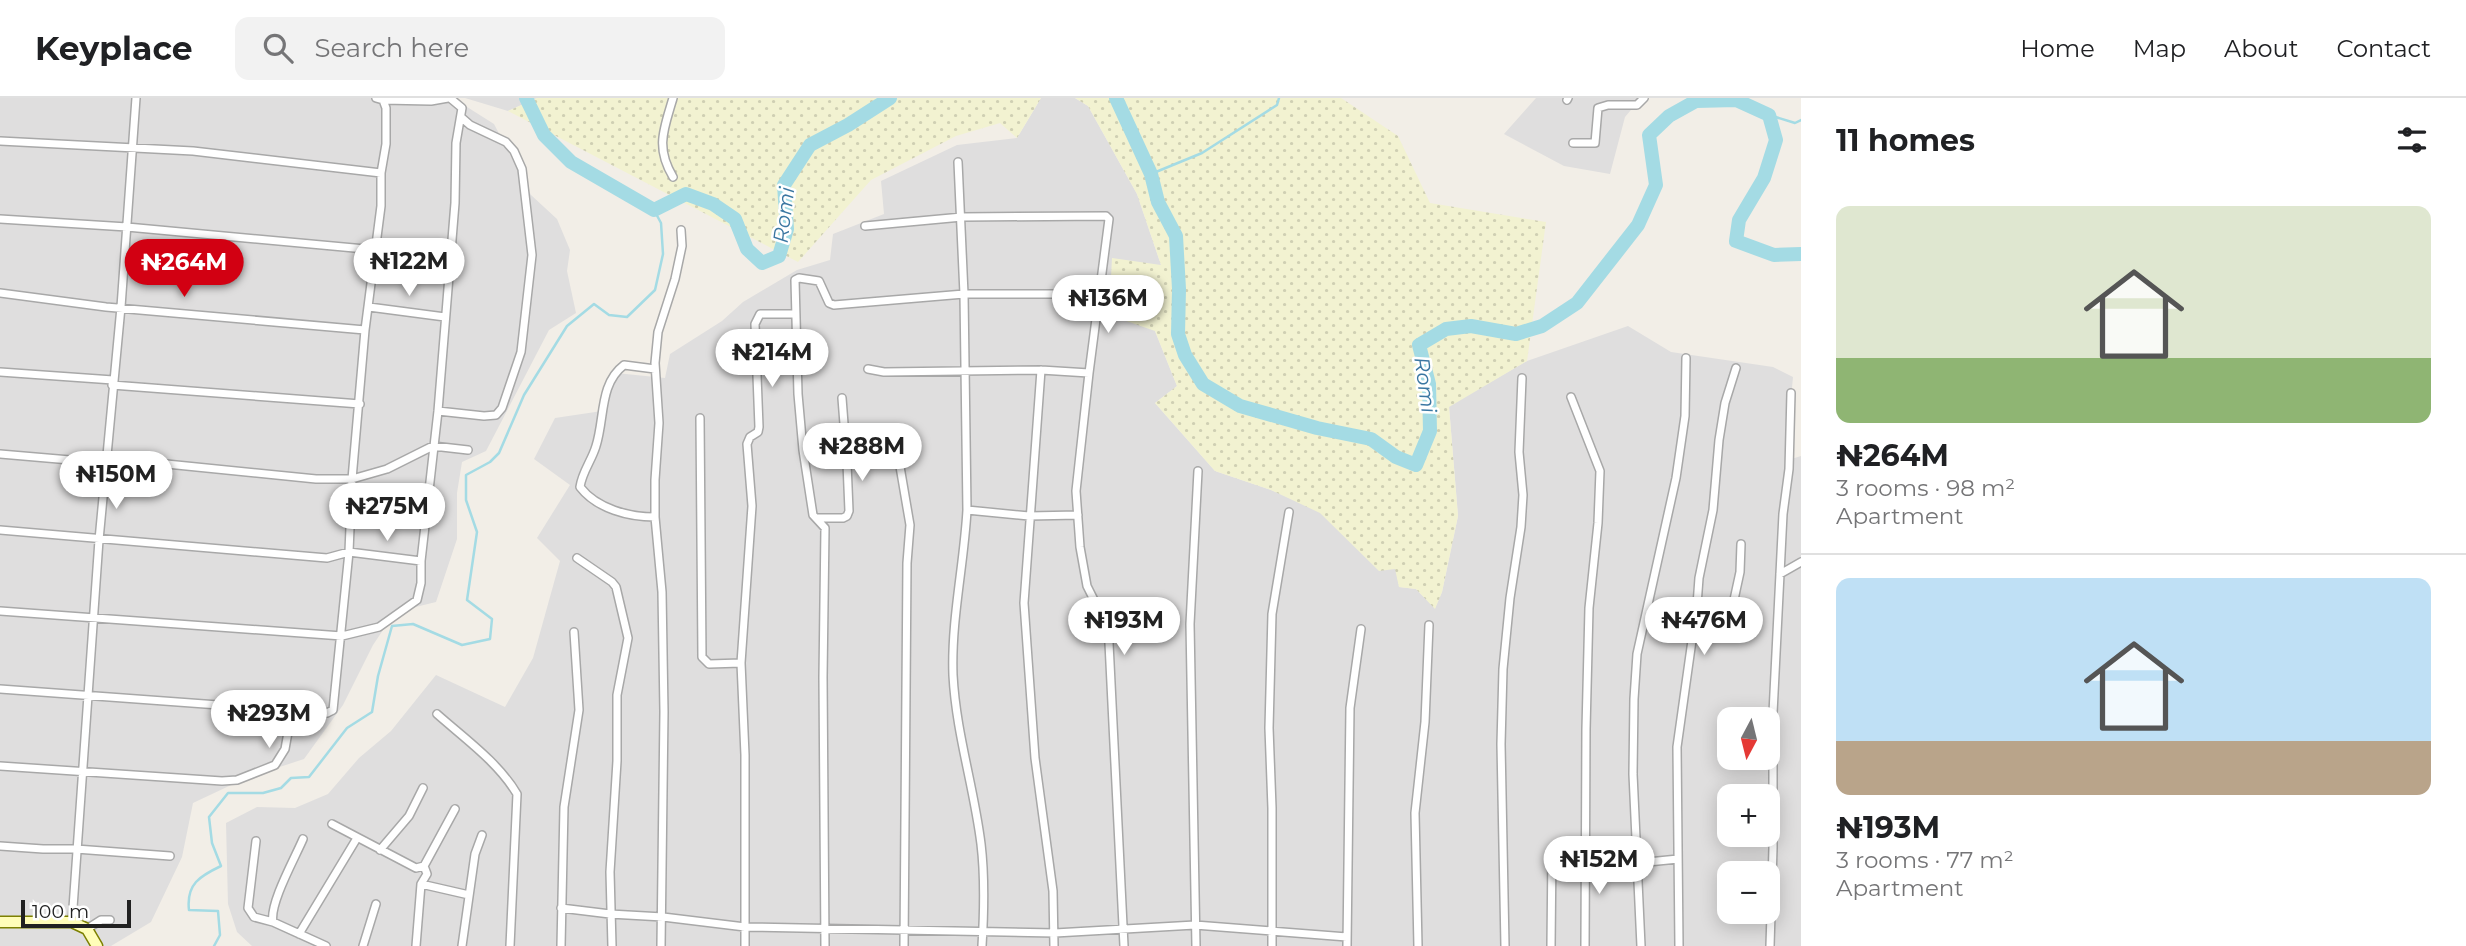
<!DOCTYPE html>
<html lang="en">
<head>
<meta charset="utf-8">
<style>
	:root { --surface:#fff; --page:#f2f2f2; --text:#202124; --muted:#757577; --line:#e0e0e0; --accent:#d20012 }
	body { margin:0; font-family:Montserrat,sans-serif; background:var(--page); color:var(--text); height:100vh; display:flex; flex-direction:column; font-size:26px; white-space:nowrap }
	* { box-sizing:border-box; margin:0 }
	p { font-size:23px; color:var(--muted) }
	.icon { flex:none; width:38px; height:38px; fill:none; stroke:currentColor; stroke-width:2; stroke-linecap:round; stroke-linejoin:round }
	.map { position:relative; flex:1; overflow:hidden }
	.drawer { display:flex; flex-direction:column; background:var(--surface); width:665px }
	.drawer>* { flex:none }
	.needle { width:46px; rotate:187deg }
	.controls { position:absolute; left:1717px; top:609px; display:grid; gap:14px }
	.controls a { display:grid; place-items:center; width:63px; height:63px; border-radius:14px; background:var(--surface); box-shadow:0 4px 18px #0003; font-size:35px }
	.scale { position:absolute; left:21px; bottom:18px; width:110px; box-sizing:border-box; padding-left:7px; border:4px solid #212121; border-top:0; font-size:19px; line-height:24px; white-space:nowrap; color:#212121; -webkit-text-stroke:5px #fff; paint-order:stroke }
	.price { position:absolute; translate:-50% -60px; padding:0 16px; border-radius:24px; background:#fff; color:#222; font-size:23px; line-height:46px; filter:drop-shadow(0 2px 4px #0008) }
	.price::after { content:''; position:absolute; left:50%; top:42px; width:21px; height:16px; margin-left:-10px; background:inherit; clip-path:polygon(0 0,100% 0,50% 100%) }
	.price.active { background:var(--accent); color:#fff }
	ul { padding:0; list-style:none }
	li { display:grid; align-content:center; gap:14px; height:371px; padding:0 35px }
	li+li { border-top:2px solid var(--line) }
	li span { display:grid; place-items:center; height:217px; border-radius:14px; color:#555 }
	li>.icon { margin-inline-start:auto }
	span .icon { width:126px; height:126px; fill:#fffc; stroke-width:1 }
	li b { font-size:30px }
	h2 { display:flex; justify-content:space-between; align-items:center; height:84px; padding:0 35px; font-size:30px }
	header { display:flex; align-items:center; gap:42px; box-sizing:border-box; height:98px; padding:0 35px; background:var(--surface); border-bottom:2px solid var(--line) }
	header strong { font-size:33px }
	nav { display:flex; gap:38px; margin-inline-start:auto; font-size:24px }
	.search { width:490px; height:63px; background:var(--page); display:flex; align-items:center; gap:18px; box-sizing:border-box; padding:0 24px; border-radius:14px; color:var(--muted); font-size:26px }
	main { display:flex; flex:1; min-height:0 }
	.map>svg:first-child { display:block }
</style>
</head>
<body>
<header>
<strong>Keyplace</strong>
<div class="search"><svg class="icon" aria-label="search" viewBox="0 0 24 24"><circle cx="10" cy="10" r="6"/><path d="M15 15l6 6"/></svg>Search here</div>
<nav><a>Home</a><a>Map</a><a>About</a><a>Contact</a></nav>
</header>
<main>
<div class="map">
<svg width="1801" height="848" viewBox="0 0 1801 848">
	<defs>
		<pattern id="farmland-dots" width="8" height="8" patternUnits="userSpaceOnUse" patternTransform="scale(1.75)"><rect width="8" height="8" fill="#f2f2d1"/><path d="M2 2h.1M6 6h.1" fill="none" stroke="#cfcfb3" stroke-width="1.8" stroke-linecap="round"/></pattern>
	</defs>
	<rect width="100%" height="100%" fill="#f2eee7"/>
	<!-- residential -->
	<path fill="#dfdede" fill-rule="evenodd" d="M 0,0 L 447,0 L 456,2 L 494,26 L 531,97 L 557,121 L 570,152 L 567,173 L 576,215 L 549,232 L 486,353 L 462,364 L 457,395 L 457,441 L 436,504 L 395,514 L 373,547 L 343,607 L 304,661 L 246,680 L 193,705 L 182,759 L 151,824 L 111,848 L 0,848 Z
		M 465,0 L 537,0 L 508,13 Z
		M 1041,0 L 1075,0 L 1088,8 L 1137,96 L 1161,167 L 1155,233 L 1177,288 L 1155,305 L 1215,373 L 1271,392 L 1324,415 L 1396,471 L 1399,489 L 1416,491 L 1435,510 L 1442,494 L 1458,418 L 1449,308 L 1527,263 L 1628,228 L 1671,254 L 1773,269 L 1793,279 L 1785,363 L 1801,358 L 1801,848 L 252,848 L 237,834 L 228,806 L 226,725 L 257,709 L 295,710 L 328,696 L 359,660 L 391,633 L 436,577 L 505,609 L 533,560 L 560,463 L 537,440 L 570,387 L 534,361 L 555,320 L 602,313 L 616,275 L 665,280 L 670,256 L 722,223 L 743,204 L 797,172 L 830,162 L 833,136 L 884,116 L 881,83 L 957,47 L 1017,40 ZM 1729,621 L 1768,621 L 1768,660 L 1729,660 ZM 1729,698 L 1768,698 L 1768,737 L 1729,737 ZM 1729,775 L 1768,775 L 1768,814 L 1729,814 Z
		M 1536,0 L 1641,0 L 1625,19 L 1610,76 L 1564,68 L 1504,36 Z"/>
	<!-- farmland -->
	<path fill="url(#farmland-dots)" d="M 537,0 L 1041,0 L 1017,40 L 1000,25 L 956,38 L 871,82 L 798,164 L 508,13 Z
		M 1075,0 L 1341,0 L 1398,38 L 1430,105 L 1546,124 L 1527,263 L 1449,309 L 1458,418 L 1442,494 L 1435,511 L 1416,491 L 1399,489 L 1395,471 L 1379,473 L 1320,415 L 1271,392 L 1215,373 L 1155,305 L 1177,288 L 1155,233 L 1109,217 L 1112,160 L 1161,167 L 1137,96 L 1088,8 Z"/>
	<g fill="none" stroke-linecap="round" stroke-linejoin="round">
		<!-- stream -->
		<path stroke="#a4dbe4" stroke-width="2.5" d="M 1769,17 L 1795,25 L 1801,22
			M 1151,76 L 1202,55 L 1277,7 L 1279,0
			M 214,848 L 220,837 L 218,813 L 189,812 C 186,786 200,778 221,768 L 212,745 L 209,719 L 228,695 L 263,695 L 281,690 L 291,680 L 309,679 L 347,630 L 372,614 L 378,578 L 392,528 L 413,526 L 462,547 L 490,541 L 492,521 L 467,502 L 477,434 L 466,402 L 466,377 L 490,364 L 499,355 L 524,297 L 567,228 L 594,206 L 609,217 L 627,219 L 655,192 L 663,156 L 661,125 L 654,112"/>
		<!-- river -->
		<path stroke="#a4dbe4" stroke-width="14" d="M 526,0 L 544,37 L 571,64 L 654,112 L 686,96 L 713,106 L 735,121 L 747,151 L 762,165 L 779,158 L 787,131 L 784,87 L 810,47 L 848,27 L 890,0
			M 1116,0 L 1151,76 L 1158,104 L 1176,138 L 1179,191 L 1178,236 L 1185,257 L 1203,286 L 1240,308 L 1317,330 L 1371,341 L 1396,359 L 1416,367 L 1430,333 L 1429,286 L 1419,247 L 1446,231 L 1471,228 L 1516,236 L 1542,228 L 1577,205 L 1638,127 L 1656,87 L 1649,37 L 1669,18 L 1696,3 L 1736,2 L 1769,17 L 1776,42 L 1764,80 L 1739,122 L 1736,143 L 1774,157 L 1801,156"/>
		<defs>
			<path id="street" d="M 376,0 L 383,2 L 431,3 L 448,0
				M 1567,2 L 1568,0
				M 0,43 L 193,53 L 381,75
				M 1573,45 L 1595,45 L 1598,10 L 1608,7 L 1637,7 L 1644,0
				M 958,64 L 964,196 L 967,412 C 964,467 951,522 953,577 C 956,635 974,689 981,746 C 985,779 984,815 982,848
				M 673,79 C 655,49 664,31 673,0
				M 0,121 L 127,129 L 376,152
				M 865,128 L 962,119 L 1106,118 L 1109,121 L 1089,275 L 1076,393 L 1080,449 L 1087,488 L 1101,516 L 1109,545 L 1124,848
				M 0,195 L 106,209 L 365,232
				M 369,209 L 445,219
				M 868,271 L 884,274 L 1041,272 L 1089,275
				M 1041,272 L 1024,505 L 1035,660 L 1053,793 L 1054,848
				M 0,274 L 113,282
				M 112,287 L 360,306
				M 1571,299 L 1600,373 L 1598,425 L 1589,510 L 1586,631 L 1585,848
				M 438,313 L 484,318 L 496,317 L 502,310 L 521,254 L 532,157 L 522,71 L 514,53 L 506,44 L 470,27 L 462,20
				M 700,320 L 702,559 L 709,566 L 741,565
				M 897,351 L 910,427 L 907,465 L 904,848
				M 0,356 L 70,362 L 107,360 L 316,381 L 352,381 L 387,371 L 433,348 L 468,352
				M 967,412 L 1029,418 L 1078,417
				M 655,419 C 629,419 597,411 580,389 C 582,374 592,362 596,348 C 605,320 599,286 624,267 L 655,271
				M 817,420 L 843,420 L 847,418 L 849,413 L 847,365 L 842,300
				M 0,432 L 327,460 L 349,454 L 421,463
				M 577,460 L 612,484 L 616,489 L 628,540 L 617,597 L 617,663 L 610,774 L 612,848
				M 1780,476 L 1801,464
				M 1697,507 L 1732,511 L 1740,474 L 1741,446
				M 0,513 L 342,538 L 379,529 L 417,502 L 421,485 L 421,463 L 438,313 L 455,105 L 456,45 L 462,10 L 450,0
				M 0,591 L 327,615 L 333,612 L 349,454 L 352,381 L 365,232 L 381,108 L 381,75 L 386,46 L 386,10 L 383,2
				M 437,616 C 464,640 498,664 517,696 L 510,848
				M 0,668 L 222,683 L 237,682 L 275,667 L 285,651 L 292,612
				M 332,726 L 416,770 L 424,768 L 427,776 L 421,786 L 416,848
				M 303,741 C 295,760 269,806 273,824 L 326,848
				M 256,743 L 248,810 L 254,819 L 273,824
				M 0,748 L 43,751 L 76,751 L 170,758
				M 380,752 L 409,718 L 423,690
				M 1638,765 L 1678,761
				M 424,768 L 455,711
				M 421,786 L 469,797
				M 561,810 L 610,816 L 663,819 L 745,829 L 1055,835 L 1195,827 L 1347,839
				M 72,824 L 99,442 L 121,209 L 136,0
				M 87,831 L 101,822 L 110,822
				M 299,836 L 357,740
				M 363,848 L 376,806
				M 462,848 L 475,756 L 482,737
				M 561,848 L 564,709 L 579,612 L 574,534
				M 661,848 L 664,614 L 662,494 L 655,419 L 655,382 L 659,325 L 655,265 L 658,234 L 675,181 L 682,148 L 681,132
				M 745,848 L 745,657 L 741,565 L 752,408 L 747,346 L 750,339 L 758,334 L 759,329 L 755,226 L 760,216 L 795,216
				M 825,848 L 823,579 L 825,430 L 813,417 L 803,352 L 798,296 L 795,182 L 799,180 L 819,183 L 829,205 L 834,207 L 964,196 L 1099,196
				M 1196,848 L 1190,526 L 1198,373
				M 1272,848 L 1272,710 L 1269,630 L 1272,516 L 1289,414
				M 1347,848 L 1350,610 L 1361,531
				M 1418,848 L 1415,715 L 1425,624 L 1429,527
				M 1505,848 L 1501,646 L 1503,571 L 1510,500 L 1521,429 L 1523,397 L 1519,354 L 1522,280
				M 1551,848 L 1552,752 L 1637,747
				M 1641,848 L 1633,676 L 1634,601 L 1637,556 L 1676,380 L 1685,318 L 1686,260
				M 1679,848 L 1677,649 L 1697,507 L 1699,480 L 1713,412 L 1719,342 L 1725,305 L 1736,270
				M 1770,848 L 1773,750 L 1773,615 L 1783,416 L 1789,371 L 1791,295"/>
			<path id="secondary" d="M 0,824 L 72,824 L 87,831 L 97,848"/>
		</defs>
		<!-- street casing -->
		<use href="#street" stroke="#a8a8a8" stroke-width="10"/>
		<!-- secondary casing -->
		<use href="#secondary" stroke="#7d8000" stroke-width="13"/>
		<!-- street -->
		<use href="#street" stroke="#fff" stroke-width="7"/>
		<!-- secondary -->
		<use href="#secondary" stroke="#fffdb8" stroke-width="10"/>
	</g>
	<g text-anchor="middle" stroke-width="5" stroke-linejoin="round" paint-order="stroke">
		<!-- water labels -->
		<g font-size="21" font-style="italic" fill="#3b77a2" stroke="#fff">
			<text transform="translate(784 117) rotate(-83)" y="7">Romi</text>
			<text transform="translate(1425 287) rotate(82)" y="7">Romi</text>
		</g>
	</g>
</svg>
<div class="controls">
<a><svg class="needle" viewBox="-14 -14 28 28"><path d="M0-13l5 13h-10z" fill="#e53935"/><path d="M0 13l5-13h-10z" fill="#757577"/></svg></a>
<a>+</a>
<a>−</a>
</div>
<div class="scale">100 m</div>
<b class="price" style="left:409px;top:200px">₦122M</b>
<b class="price active" style="left:184px;top:201px">₦264M</b>
<b class="price" style="left:1108px;top:237px">₦136M</b>
<b class="price" style="left:772px;top:291px">₦214M</b>
<b class="price" style="left:862px;top:385px">₦288M</b>
<b class="price" style="left:116px;top:413px">₦150M</b>
<b class="price" style="left:387px;top:445px">₦275M</b>
<b class="price" style="left:1124px;top:559px">₦193M</b>
<b class="price" style="left:1704px;top:559px">₦476M</b>
<b class="price" style="left:269px;top:652px">₦293M</b>
<b class="price" style="left:1599px;top:798px">₦152M</b>
</div>
<section class="drawer">
<h2>11 homes<svg class="icon" aria-label="filters" viewBox="0 0 24 24"><path d="M4 7h16M4 17h16"/><circle cx="9" cy="7" r="2"/><circle cx="15" cy="17" r="2"/></svg></h2>
<ul>
<li><span style="background:linear-gradient(#dfe7d0 70%,#8fb573 0)"><svg class="icon" aria-label="home" viewBox="0 0 24 24"><path d="M3 11l9-7 9 7M6 9v11h12V9"/></svg></span><div><b>₦264M</b><p>3 rooms · 98 m²</p><p>Apartment</p></div></li>
<li><span style="background:linear-gradient(#bfe0f5 75%,#b9a48a 0)"><svg class="icon" aria-label="home" viewBox="0 0 24 24"><path d="M3 11l9-7 9 7M6 9v11h12V9"/></svg></span><div><b>₦193M</b><p>3 rooms · 77 m²</p><p>Apartment</p></div></li>
</ul>
</section>
</main>
</body>
</html>
